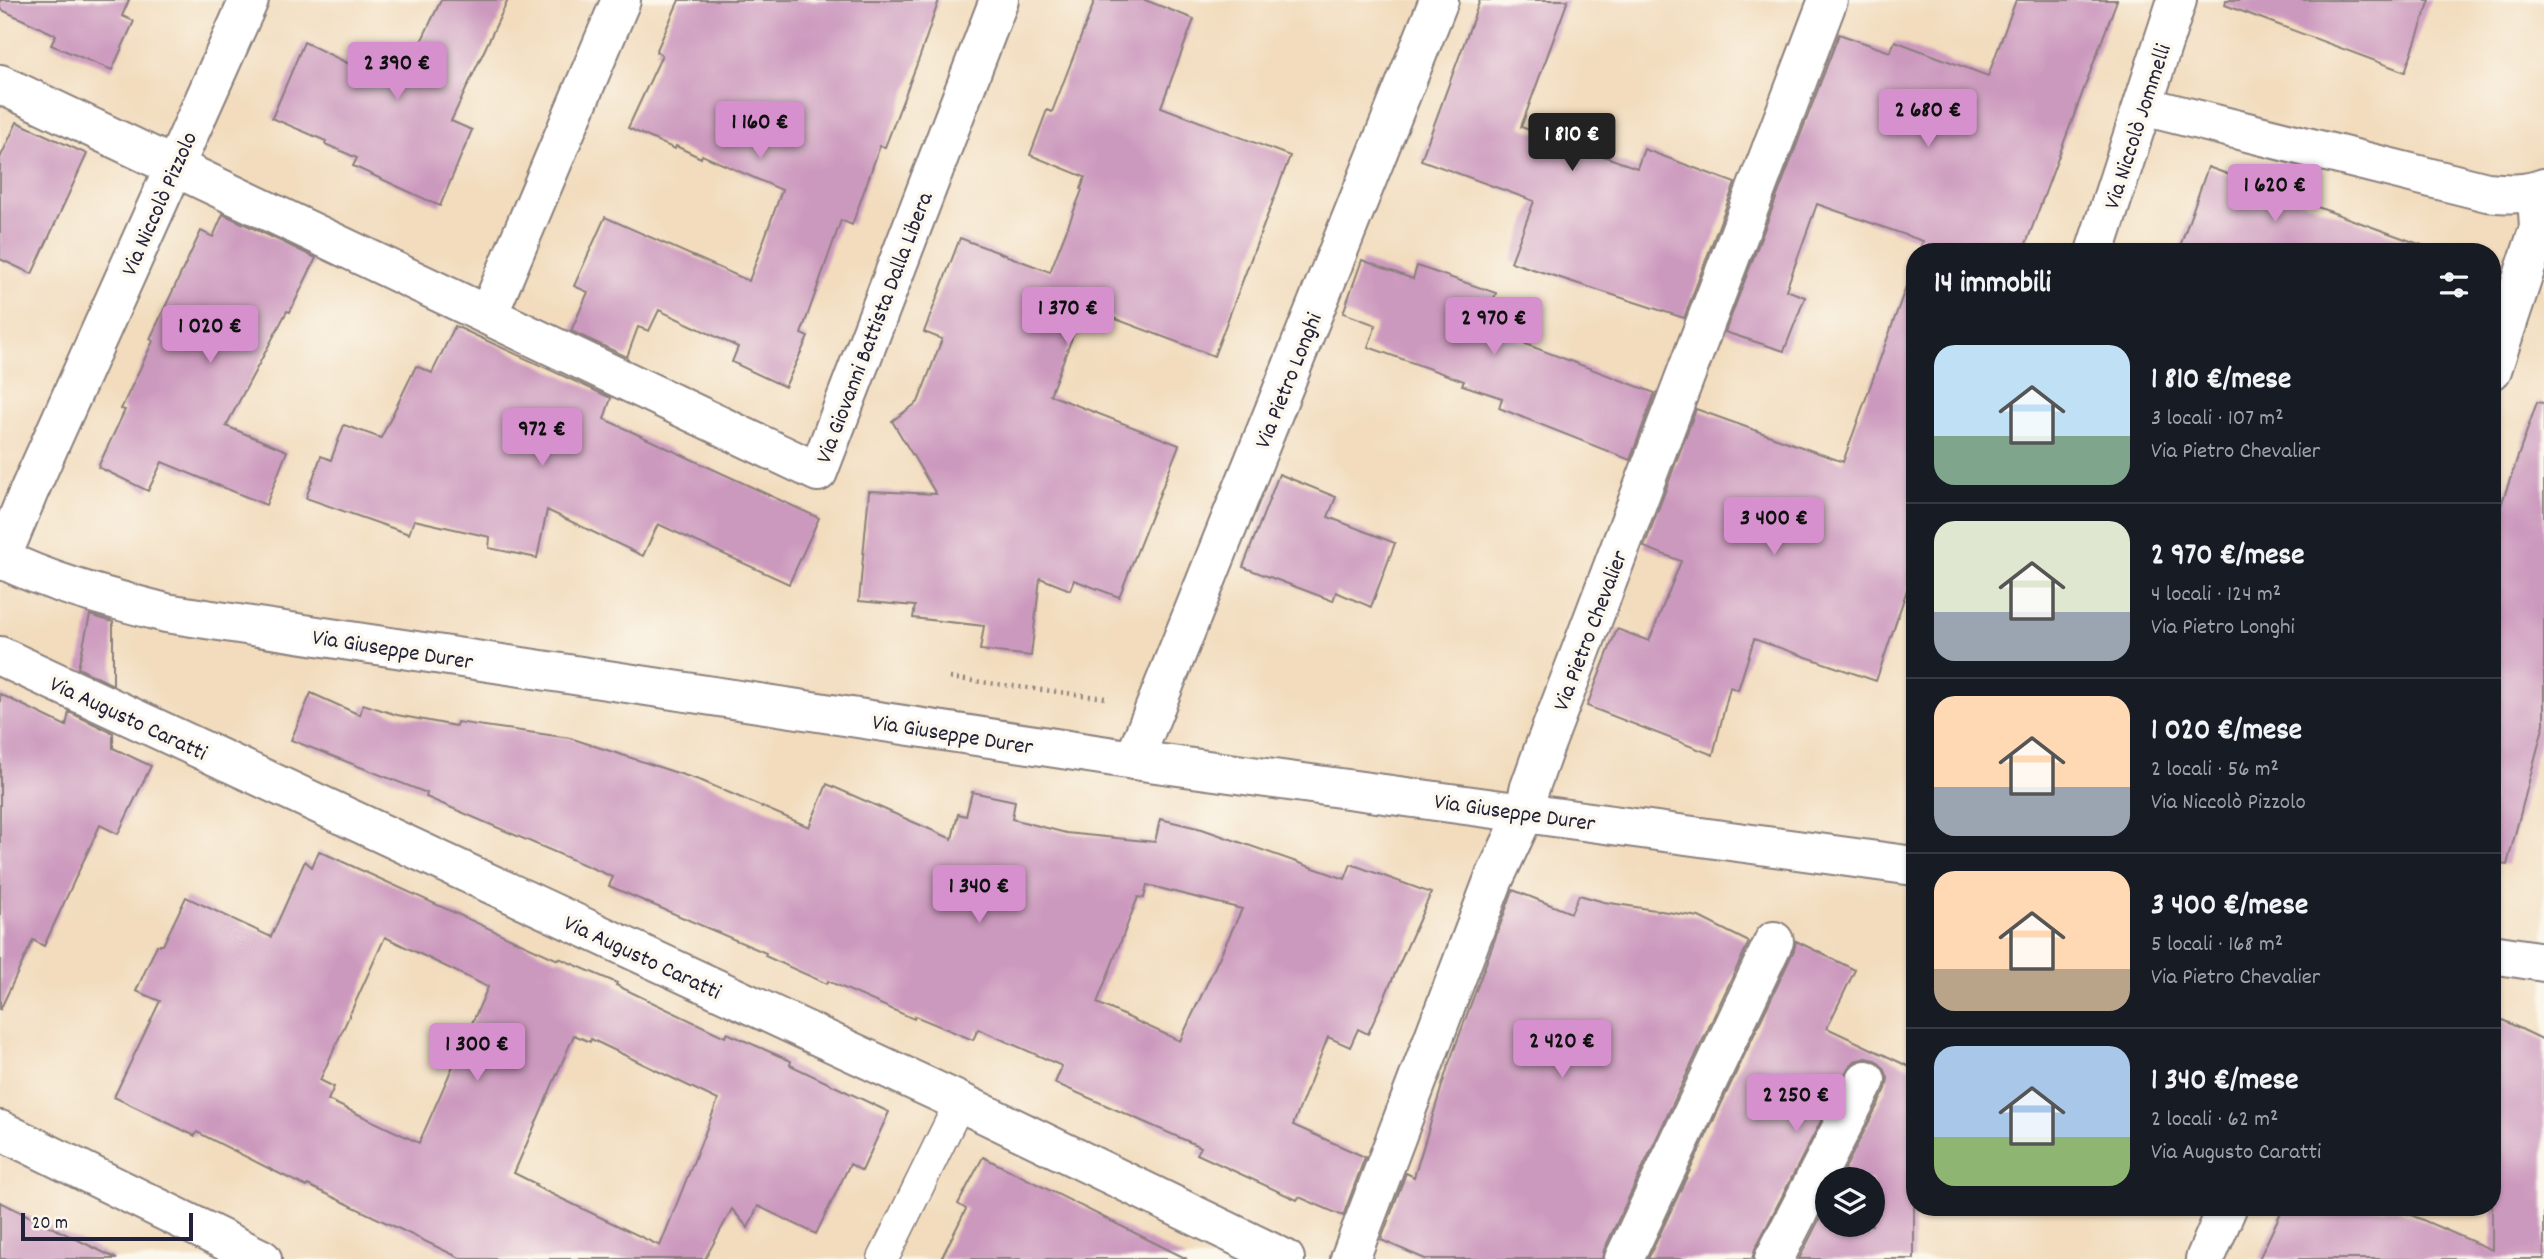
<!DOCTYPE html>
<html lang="it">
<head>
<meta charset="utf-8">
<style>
	:root { --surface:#171b24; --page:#20242c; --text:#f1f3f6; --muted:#9ea1a6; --line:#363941; --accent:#d690ce }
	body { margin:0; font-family:Dekko,sans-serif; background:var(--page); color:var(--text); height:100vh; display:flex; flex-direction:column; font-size:26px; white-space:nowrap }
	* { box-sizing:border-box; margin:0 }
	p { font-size:23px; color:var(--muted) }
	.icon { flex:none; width:38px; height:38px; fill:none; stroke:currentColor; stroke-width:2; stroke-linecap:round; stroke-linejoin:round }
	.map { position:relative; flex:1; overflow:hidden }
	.drawer { position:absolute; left:1906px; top:243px; width:595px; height:973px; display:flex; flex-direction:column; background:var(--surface); border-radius:28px; box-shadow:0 2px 5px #0004 }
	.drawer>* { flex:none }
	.buttons { position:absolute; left:1815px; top:1167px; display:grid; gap:14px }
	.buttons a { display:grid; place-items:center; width:70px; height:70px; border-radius:50%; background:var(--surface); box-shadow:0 2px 5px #0004; font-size:35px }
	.scale { position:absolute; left:21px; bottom:18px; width:172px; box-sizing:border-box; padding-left:7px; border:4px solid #22223b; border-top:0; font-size:19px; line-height:24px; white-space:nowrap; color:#22223b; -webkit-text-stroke:5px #fbf7ec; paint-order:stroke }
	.price { position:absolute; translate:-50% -60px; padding:0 16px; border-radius:7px; background:var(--accent); color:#111; font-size:23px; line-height:46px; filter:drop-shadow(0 2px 4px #0008) }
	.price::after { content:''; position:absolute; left:50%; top:42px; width:21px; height:16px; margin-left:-10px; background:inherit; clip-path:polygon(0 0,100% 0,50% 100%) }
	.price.on { background:#222; color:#fff }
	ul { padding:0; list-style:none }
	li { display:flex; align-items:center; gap:21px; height:175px; padding:0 28px }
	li+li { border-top:2px solid var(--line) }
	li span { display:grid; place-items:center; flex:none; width:196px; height:140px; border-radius:21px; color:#555 }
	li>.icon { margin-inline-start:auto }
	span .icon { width:84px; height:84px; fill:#fffc; stroke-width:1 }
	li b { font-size:30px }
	h2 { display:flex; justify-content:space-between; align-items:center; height:84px; padding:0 28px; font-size:30px }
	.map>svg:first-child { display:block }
</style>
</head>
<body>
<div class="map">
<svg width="2544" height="1259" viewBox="0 0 2544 1259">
	<rect width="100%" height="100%" fill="#fbf7ec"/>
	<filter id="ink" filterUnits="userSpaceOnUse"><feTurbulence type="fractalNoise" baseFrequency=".0143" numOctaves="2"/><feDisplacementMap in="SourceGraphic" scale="14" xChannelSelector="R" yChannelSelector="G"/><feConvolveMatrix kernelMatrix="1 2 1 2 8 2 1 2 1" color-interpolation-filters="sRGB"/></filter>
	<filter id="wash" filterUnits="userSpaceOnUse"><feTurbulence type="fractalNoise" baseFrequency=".00686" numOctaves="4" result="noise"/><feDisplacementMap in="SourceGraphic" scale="28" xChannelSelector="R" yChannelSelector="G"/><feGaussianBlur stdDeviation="1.57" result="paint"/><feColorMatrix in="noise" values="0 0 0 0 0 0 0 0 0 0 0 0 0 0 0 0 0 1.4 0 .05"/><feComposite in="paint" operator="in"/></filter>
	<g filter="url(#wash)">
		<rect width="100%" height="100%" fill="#f2dcbd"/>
		<g id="blocks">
			<!-- building -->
			<path fill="#cc99be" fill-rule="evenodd" d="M 0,0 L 129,0 L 122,16 L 134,21 L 112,70 L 51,45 L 56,35 L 0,9 Z
				M 441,0 L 508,0 L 451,121 L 472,130 L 440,206 L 353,166 L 357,158 L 325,144 L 326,141 L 272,118 L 304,42 L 399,88 Z
				M 679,0 L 939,0 L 920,56 L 885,147 L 880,146 L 852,225 L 841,220 L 801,334 L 808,337 L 785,387 L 732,362 L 738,347 L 659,310 L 649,331 L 638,327 L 627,357 L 571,331 L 588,292 L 574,286 L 605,217 L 749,281 L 782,190 L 702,155 L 701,158 L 676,146 L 675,149 L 628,128 L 662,55 L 656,52 Z
				M 1095,0 L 1145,0 L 1194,19 L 1161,107 L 1290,156 L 1214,356 L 1084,307 L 1050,395 L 1179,445 L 1119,597 L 1074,580 L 1070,590 L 1040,578 L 1031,656 L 980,650 L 984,626 L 913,618 L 915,606 L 859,601 L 869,491 L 936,494 L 892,421 L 918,402 L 942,339 L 924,332 L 960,238 L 1050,272 L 1082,190 L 1081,189 L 1085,177 L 1030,155 L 1047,110 L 1052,112 Z
				M 1480,0 L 1568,0 L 1521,127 L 1637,168 L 1644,149 L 1735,183 L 1684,318 L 1511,262 L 1534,201 L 1421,160 Z
				M 2016,0 L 2117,0 L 2023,252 L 1919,252 L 1923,241 L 1817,204 L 1786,290 L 1805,297 L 1784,351 L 1725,332 L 1839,34 L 1890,52 L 1895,41 L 1988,76 Z
				M 2226,0 L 2430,0 L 2405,72 L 2225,5 Z
				M 17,122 L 87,154 L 32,274 L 0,259 L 0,158 Z
				M 2208,167 L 2427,247 L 2426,252 L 2178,252 Z
				M 223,214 L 316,258 L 290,312 L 287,311 L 226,426 L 287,451 L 266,505 L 162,462 L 148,491 L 98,467 L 125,410 L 121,409 L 153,341 L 150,339 L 201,231 L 213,237 Z
				M 1362,260 L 1413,279 L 1417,266 L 1496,293 L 1483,328 L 1655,393 L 1630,460 L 1499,408 L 1502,398 L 1462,385 L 1464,381 L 1368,347 L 1376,325 L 1343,313 Z
				M 1908,281 L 1914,282 L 1914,569 L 1876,681 L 1754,639 L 1738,690 L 1730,687 L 1713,755 L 1587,706 L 1617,629 L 1649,641 L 1681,561 L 1644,547 L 1696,409 L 1843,462 Z
				M 455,326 L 611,398 L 604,419 L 819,518 L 789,584 L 658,524 L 643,556 L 547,510 L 537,558 L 489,548 L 490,537 L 414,520 L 409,534 L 306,498 L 321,456 L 331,460 L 344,425 L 381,438 L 416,366 L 432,373 Z
				M 2537,402 L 2544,403 L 2544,724 L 2507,865 L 2492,863 L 2492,531 Z
				M 1279,474 L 1336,497 L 1328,517 L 1395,543 L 1371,607 L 1336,592 L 1333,601 L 1243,567 Z
				M 90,615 L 113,622 L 113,685 L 78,668 Z
				M 311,693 L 360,715 L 363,704 L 397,715 L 456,726 L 457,722 L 570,738 L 702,781 L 809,827 L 827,784 L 952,839 L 958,814 L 966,816 L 972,792 L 1015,801 L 1012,819 L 1066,833 L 1155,842 L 1160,819 L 1202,829 L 1345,879 L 1351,864 L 1431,893 L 1368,1034 L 1358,1029 L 1350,1047 L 1328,1037 L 1293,1125 L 1365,1157 L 1343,1216 L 1299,1197 L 1297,1200 L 1197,1154 L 1201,1147 L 1055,1083 L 1062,1066 L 978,1029 L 973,1040 L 915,1016 L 914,1019 L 828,981 L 827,984 L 765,956 L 766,953 L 609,886 L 613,877 L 426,797 L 427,793 L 291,740 ZM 1147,885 L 1242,909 L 1180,1041 L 1097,1003 L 1138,897 L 1144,898 Z
				M 0,694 L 66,726 L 69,712 L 113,733 L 113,748 L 151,766 L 118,834 L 100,825 L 44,946 L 33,940 L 0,1010 Z
				M 319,851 L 558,960 L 559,958 L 617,983 L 616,985 L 725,1037 L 727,1033 L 791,1061 L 790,1065 L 889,1112 L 862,1171 L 850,1164 L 816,1234 L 758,1206 L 748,1228 L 732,1209 L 705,1259 L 462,1259 L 308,1185 L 307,1187 L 274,1171 L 197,1132 L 195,1136 L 114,1097 L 160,1001 L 136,991 L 157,945 L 163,945 L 186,897 L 271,937 L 305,861 L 312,867 ZM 385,937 L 488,987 L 419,1143 L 328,1100 L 334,1087 L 320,1080 ZM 574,1035 L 590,1042 L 591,1039 L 718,1100 L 660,1246 L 535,1186 L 536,1184 L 514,1173 Z
				M 1513,890 L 1571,913 L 1579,895 L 1604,902 L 1699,917 L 1749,942 L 1604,1250 L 1602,1259 L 1425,1259 L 1381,1240 L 1406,1173 L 1414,1177 L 1448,1066 Z
				M 1796,941 L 1855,970 L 1827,1028 L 1914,1069 L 1914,1259 L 1799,1259 L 1827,1204 L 1827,1225 L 1872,1225 L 1872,1180 L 1839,1180 L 1886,1089 L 1888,1078 L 1884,1068 L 1875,1060 L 1866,1058 L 1855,1061 L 1847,1070 L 1755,1249 L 1752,1259 L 1648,1259 L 1794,950 Z
				M 2492,1015 L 2544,1040 L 2544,1259 L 2259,1259 L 2283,1208 L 2395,1208 L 2492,1250 Z
				M 983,1157 L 1187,1259 L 941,1259 L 966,1209 L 958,1204 Z
				M 0,1202 L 117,1259 L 0,1259 Z"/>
		</g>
	</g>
	<g filter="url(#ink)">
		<use href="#blocks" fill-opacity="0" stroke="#8a7f7c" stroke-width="2"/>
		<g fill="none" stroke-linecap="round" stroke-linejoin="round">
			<defs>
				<path id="service" d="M 883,1259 L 960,1102"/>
				<path id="minor" d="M 0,84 L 818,472 L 999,0
					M 2143,106 L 2487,192 C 2507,194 2526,195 2544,188
					M 2095,252 L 2177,0
					M 488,315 L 621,0
					M 2492,370 L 2539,228 L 2538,211 L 2534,192
					M 0,561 L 29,491 L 249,0
					M 0,656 L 960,1102 L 1285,1259
					M 1134,760 L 1439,0
					M 0,1130 L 262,1259
					M 1350,1259 L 1493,881 L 1525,813 L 1529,790 L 1544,748 L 1828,0
					M 1624,1259 L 1774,941
					M 1774,1259 L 1866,1080
					M 2205,1259 L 2227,1208"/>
				<path id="tertiary" d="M 0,558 C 52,584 109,598 166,613 L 1134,760 L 1914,866
					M 2492,954 L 2544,962"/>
			</defs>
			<!-- service casing -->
			<use href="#service" stroke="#8a7f7c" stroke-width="33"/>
			<!-- minor casing -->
			<use href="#minor" stroke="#8a7f7c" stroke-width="42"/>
			<!-- tertiary casing -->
			<use href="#tertiary" stroke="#8a7f7c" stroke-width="42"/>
			<!-- path -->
			<path stroke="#8a7f7c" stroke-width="4.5" stroke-dasharray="2 5" stroke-linecap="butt" d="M 950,678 L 1105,698"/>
			<!-- service -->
			<use href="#service" stroke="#fff" stroke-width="30"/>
			<!-- minor -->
			<use href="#minor" stroke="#fff" stroke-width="38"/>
			<!-- tertiary -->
			<use href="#tertiary" stroke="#fff" stroke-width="38"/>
		</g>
	</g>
	<g text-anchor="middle" stroke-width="7" stroke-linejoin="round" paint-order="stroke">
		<!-- street labels -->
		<g font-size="23" fill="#22223b" stroke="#fbf7ec">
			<text transform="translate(2136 126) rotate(-72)" y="8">Via Niccolò Jommelli</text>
			<text transform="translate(158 203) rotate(-66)" y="8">Via Niccolò Pizzolo</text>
			<text transform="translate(873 327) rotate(-69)" y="8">Via Giovanni Battista Dalla Libera</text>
			<text transform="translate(1287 380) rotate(-68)" y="8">Via Pietro Longhi</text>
			<text transform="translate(1589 630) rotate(-69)" y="8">Via Pietro Chevalier</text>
			<text transform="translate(393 648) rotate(9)" y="8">Via Giuseppe Durer</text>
			<text transform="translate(129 717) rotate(25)" y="8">Via Augusto Caratti</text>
			<text transform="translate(953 733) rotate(9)" y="8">Via Giuseppe Durer</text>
			<text transform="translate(1515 811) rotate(8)" y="8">Via Giuseppe Durer</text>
			<text transform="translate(643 956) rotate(25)" y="8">Via Augusto Caratti</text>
		</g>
	</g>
</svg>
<div class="buttons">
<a><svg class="icon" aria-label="layers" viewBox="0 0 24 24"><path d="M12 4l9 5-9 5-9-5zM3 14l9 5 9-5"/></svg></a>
</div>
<div class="scale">20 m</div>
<b class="price" style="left:397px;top:102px">2 390 €</b>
<b class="price" style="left:1928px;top:149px">2 680 €</b>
<b class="price" style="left:760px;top:161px">1 160 €</b>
<b class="price on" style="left:1572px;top:173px">1 810 €</b>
<b class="price" style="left:2275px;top:224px">1 620 €</b>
<b class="price" style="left:1068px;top:347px">1 370 €</b>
<b class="price" style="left:1494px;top:357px">2 970 €</b>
<b class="price" style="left:210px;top:365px">1 020 €</b>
<b class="price" style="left:542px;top:468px">972 €</b>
<b class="price" style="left:1774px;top:557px">3 400 €</b>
<b class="price" style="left:979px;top:925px">1 340 €</b>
<b class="price" style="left:1562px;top:1080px">2 420 €</b>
<b class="price" style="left:477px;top:1083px">1 300 €</b>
<b class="price" style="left:1796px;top:1134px">2 250 €</b>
<section class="drawer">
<h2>14 immobili<svg class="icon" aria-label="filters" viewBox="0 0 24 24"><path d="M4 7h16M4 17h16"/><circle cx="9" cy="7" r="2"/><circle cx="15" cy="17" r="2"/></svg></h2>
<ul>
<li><span style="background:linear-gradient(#bfe0f5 65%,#7fa58c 0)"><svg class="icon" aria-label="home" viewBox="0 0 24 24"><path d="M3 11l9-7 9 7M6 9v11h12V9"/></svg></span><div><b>1 810 €/mese</b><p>3 locali · 107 m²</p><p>Via Pietro Chevalier</p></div></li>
<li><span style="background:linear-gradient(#dfe7d0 65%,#9aa5b1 0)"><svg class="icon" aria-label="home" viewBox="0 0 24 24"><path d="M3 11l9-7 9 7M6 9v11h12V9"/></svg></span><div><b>2 970 €/mese</b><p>4 locali · 124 m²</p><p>Via Pietro Longhi</p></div></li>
<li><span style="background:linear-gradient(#ffd9b3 65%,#9aa5b1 0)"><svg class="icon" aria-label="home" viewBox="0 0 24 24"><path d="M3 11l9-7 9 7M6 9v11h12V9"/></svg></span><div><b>1 020 €/mese</b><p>2 locali · 56 m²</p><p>Via Niccolò Pizzolo</p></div></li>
<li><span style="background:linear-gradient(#ffd9b3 70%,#b9a48a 0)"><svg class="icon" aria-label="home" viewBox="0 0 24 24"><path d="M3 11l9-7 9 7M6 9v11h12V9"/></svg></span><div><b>3 400 €/mese</b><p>5 locali · 168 m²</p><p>Via Pietro Chevalier</p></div></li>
<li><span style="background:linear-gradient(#a9c7e8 65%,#8fb573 0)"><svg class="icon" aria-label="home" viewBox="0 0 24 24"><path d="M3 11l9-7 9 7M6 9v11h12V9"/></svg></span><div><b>1 340 €/mese</b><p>2 locali · 62 m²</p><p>Via Augusto Caratti</p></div></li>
</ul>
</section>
</div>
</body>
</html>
